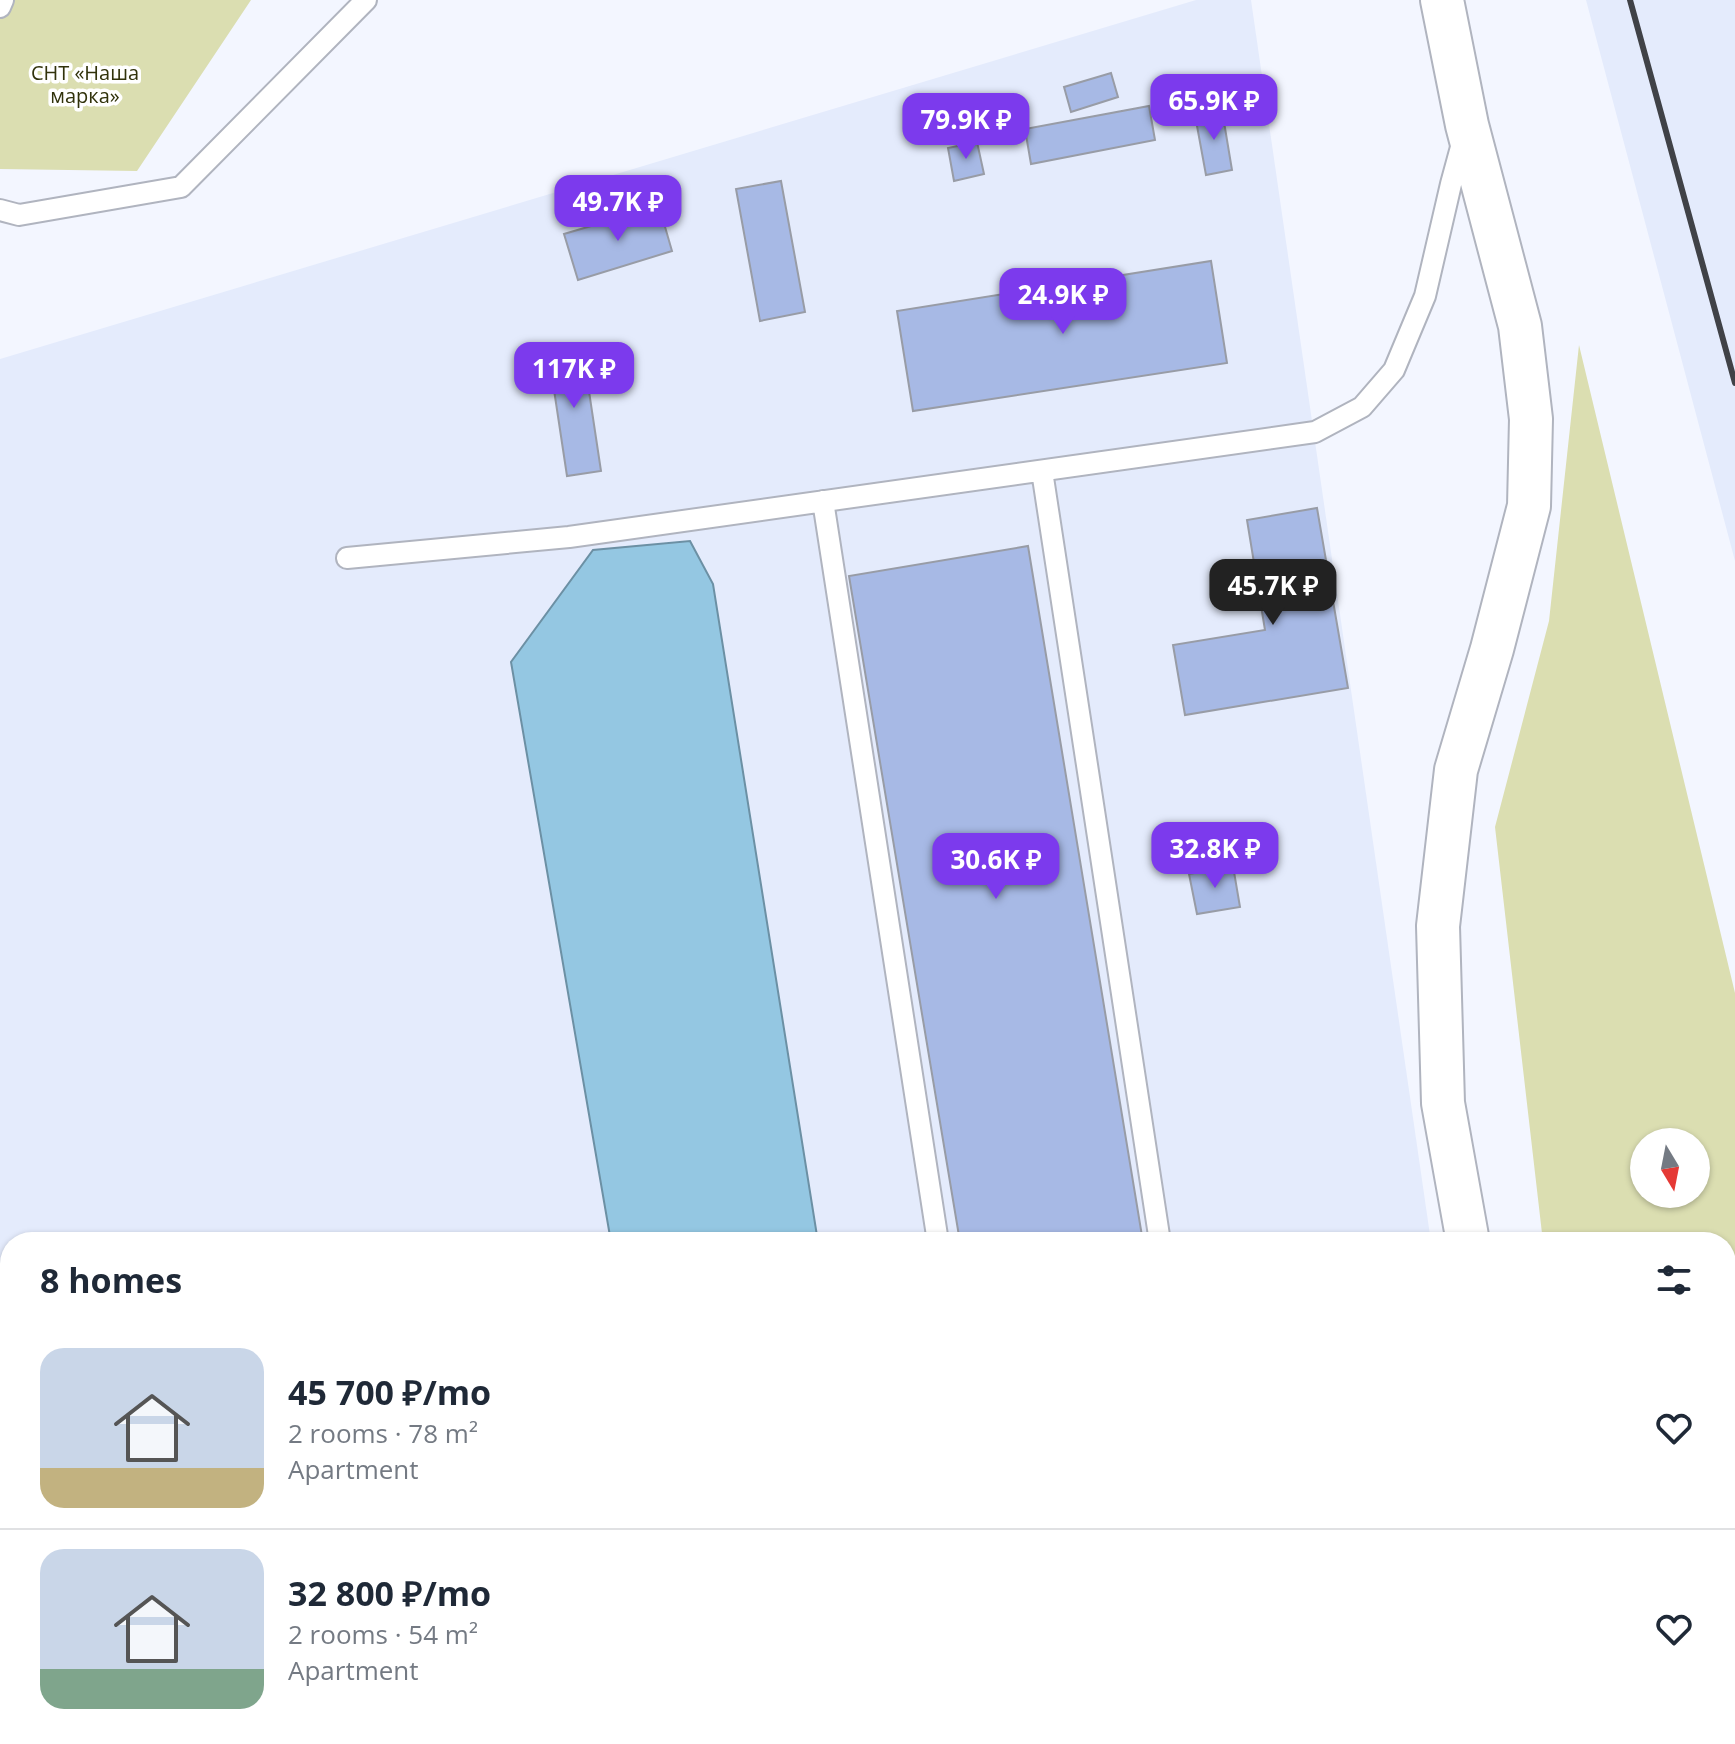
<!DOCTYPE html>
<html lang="en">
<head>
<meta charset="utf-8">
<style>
	:root { --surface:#fff; --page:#f2f2f3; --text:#1f2937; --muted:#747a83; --line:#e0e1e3; --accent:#7c3aed }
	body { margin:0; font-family:"Open Sans",sans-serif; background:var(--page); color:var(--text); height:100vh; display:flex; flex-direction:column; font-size:30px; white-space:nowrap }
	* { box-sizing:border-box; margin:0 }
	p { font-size:26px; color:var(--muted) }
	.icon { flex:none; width:44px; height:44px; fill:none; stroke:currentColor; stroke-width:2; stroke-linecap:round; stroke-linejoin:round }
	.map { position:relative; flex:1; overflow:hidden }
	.side { position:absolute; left:0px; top:1232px; width:1736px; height:512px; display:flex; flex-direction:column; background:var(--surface); border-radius:32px 32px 0 0; box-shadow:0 2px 6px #0004 }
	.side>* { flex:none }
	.needle { width:52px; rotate:170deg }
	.controls { position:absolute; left:1630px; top:1128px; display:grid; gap:16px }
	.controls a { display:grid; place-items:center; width:80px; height:80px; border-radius:50%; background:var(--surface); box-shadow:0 2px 6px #0004; font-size:40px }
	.price { position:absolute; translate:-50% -68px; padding:0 18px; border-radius:16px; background:var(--accent); color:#fff; font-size:26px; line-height:52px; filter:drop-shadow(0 2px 4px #0008) }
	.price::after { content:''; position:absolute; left:50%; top:48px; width:24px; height:18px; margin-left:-12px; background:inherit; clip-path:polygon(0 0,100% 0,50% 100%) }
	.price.selected { background:#222; color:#fff }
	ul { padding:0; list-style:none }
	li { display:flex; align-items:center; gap:24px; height:200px; padding:0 40px }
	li+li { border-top:2px solid var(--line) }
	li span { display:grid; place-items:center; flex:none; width:224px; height:160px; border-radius:24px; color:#555 }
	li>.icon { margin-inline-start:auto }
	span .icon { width:96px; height:96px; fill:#fffc; stroke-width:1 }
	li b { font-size:34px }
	h2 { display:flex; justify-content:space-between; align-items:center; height:96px; padding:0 40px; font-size:34px }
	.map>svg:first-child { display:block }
</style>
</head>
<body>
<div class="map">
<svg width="1735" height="1744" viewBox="0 0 1735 1744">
	<rect width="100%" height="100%" fill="#f3f6ff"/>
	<!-- built -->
	<path fill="#e4ebfc" d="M 1196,0 L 1251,0 L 1431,1242 L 10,1242 L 10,1734 L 1367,1734 L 1369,1744 L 0,1744 L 0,359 Z
		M 1586,0 L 1735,0 L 1735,561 Z"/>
	<!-- green -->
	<path fill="#dbdeb1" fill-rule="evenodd" d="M 0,0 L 251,0 L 137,171 L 0,169 Z
		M 1579,345 L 1735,993 L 1735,1744 L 1601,1744 L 1600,1734 L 1726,1734 L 1726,1242 L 1543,1242 L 1495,827 L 1549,621 ZM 1696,1142 L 1696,1194 L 1644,1194 L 1644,1142 Z
		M 1386,1734 L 1502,1734 L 1503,1744 L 1387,1744 Z"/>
	<!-- water -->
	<path fill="#94c7e2" stroke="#6c90a4" stroke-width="2" d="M 690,541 L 713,584 L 818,1242 L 611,1242 L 511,662 L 593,550 Z
		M 696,1734 L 897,1734 L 898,1744 L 698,1744 Z"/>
	<!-- building -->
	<path fill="#a7b9e5" stroke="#989ca6" stroke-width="2" d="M 1111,73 L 1118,97 L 1071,112 L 1064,87 Z
		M 1149,106 L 1155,140 L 1031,164 L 1025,129 Z
		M 1222,110 L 1232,170 L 1206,175 L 1195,115 Z
		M 977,142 L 984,174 L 954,181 L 948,148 Z
		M 781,181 L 805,312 L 760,321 L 736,189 Z
		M 659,206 L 672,251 L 578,280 L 564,234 Z
		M 1211,261 L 1227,363 L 913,411 L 897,311 Z
		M 582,345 L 601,471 L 567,476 L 548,350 Z
		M 1317,508 L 1348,688 L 1185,715 L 1173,645 L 1265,630 L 1247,520 Z
		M 1028,546 L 1143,1242 L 960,1242 L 849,576 Z
		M 1233,866 L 1240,907 L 1197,914 L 1189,874 Z
		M 631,1734 L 633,1744 L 456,1744 L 454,1735 Z
		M 1041,1734 L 1225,1734 L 1226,1744 L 1043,1744 Z"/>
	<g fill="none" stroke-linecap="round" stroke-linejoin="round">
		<defs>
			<path id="lane" d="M 0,7 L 3,0
				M 0,210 L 19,215 L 181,187 L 366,0
				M 1042,471 L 1160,1242
				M 823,501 L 938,1242
				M 347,558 L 569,537 L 1315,432 L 1362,407 L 1394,370 L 1425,296 L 1451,184 L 1463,140
				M 653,1734 L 655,1744
				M 1015,1734 L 1016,1744
				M 1236,1734 L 1237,1744"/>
			<path id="street" d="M 1442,0 L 1467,125 L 1520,326 L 1531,419 L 1529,506 L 1492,649 L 1456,770 L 1438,926 L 1443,1103 L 1468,1242
				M 1538,1734 L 1539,1744"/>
		</defs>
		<!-- lane casing -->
		<use href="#lane" stroke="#b0b4bf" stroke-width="24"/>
		<!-- street casing -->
		<use href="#street" stroke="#b0b4bf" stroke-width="46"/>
		<!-- lane -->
		<use href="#lane" stroke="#fff" stroke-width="20"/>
		<!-- street -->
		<use href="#street" stroke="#fff" stroke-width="42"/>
		<!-- rail -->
		<path stroke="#404247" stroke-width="6" d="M 1630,0 L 1735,383"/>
	</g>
	<g text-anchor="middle" stroke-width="7" stroke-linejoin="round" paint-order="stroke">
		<!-- park labels -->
		<g font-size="20" fill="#31320b" stroke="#fff">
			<text x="85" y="80">СНТ «Наша<tspan x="85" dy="23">марка»</tspan></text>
		</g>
	</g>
</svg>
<div class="controls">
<a><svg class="needle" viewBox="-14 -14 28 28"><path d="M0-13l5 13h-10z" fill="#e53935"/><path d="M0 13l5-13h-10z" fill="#747a83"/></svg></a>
</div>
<b class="price" style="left:1214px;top:142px">65.9K ₽</b>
<b class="price" style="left:966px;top:161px">79.9K ₽</b>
<b class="price" style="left:618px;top:243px">49.7K ₽</b>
<b class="price" style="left:1063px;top:336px">24.9K ₽</b>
<b class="price" style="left:574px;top:410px">117K ₽</b>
<b class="price selected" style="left:1273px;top:627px">45.7K ₽</b>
<b class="price" style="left:1215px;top:890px">32.8K ₽</b>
<b class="price" style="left:996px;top:901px">30.6K ₽</b>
<section class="side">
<h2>8 homes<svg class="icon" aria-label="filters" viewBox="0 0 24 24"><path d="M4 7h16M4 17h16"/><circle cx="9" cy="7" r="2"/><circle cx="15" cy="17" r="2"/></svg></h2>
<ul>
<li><span style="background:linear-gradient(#c9d6e8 75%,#c2b280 0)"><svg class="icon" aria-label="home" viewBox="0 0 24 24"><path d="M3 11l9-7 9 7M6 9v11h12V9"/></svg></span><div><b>45 700 ₽/mo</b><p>2 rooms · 78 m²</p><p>Apartment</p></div><svg class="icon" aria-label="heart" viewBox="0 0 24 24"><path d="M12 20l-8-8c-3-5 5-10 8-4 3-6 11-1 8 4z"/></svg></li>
<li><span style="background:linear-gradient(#c9d6e8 75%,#7fa58c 0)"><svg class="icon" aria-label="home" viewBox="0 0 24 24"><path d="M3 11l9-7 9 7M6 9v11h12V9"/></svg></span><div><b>32 800 ₽/mo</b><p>2 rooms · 54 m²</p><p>Apartment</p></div><svg class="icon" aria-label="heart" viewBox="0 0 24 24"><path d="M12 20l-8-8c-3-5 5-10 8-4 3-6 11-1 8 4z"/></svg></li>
</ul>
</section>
</div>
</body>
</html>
